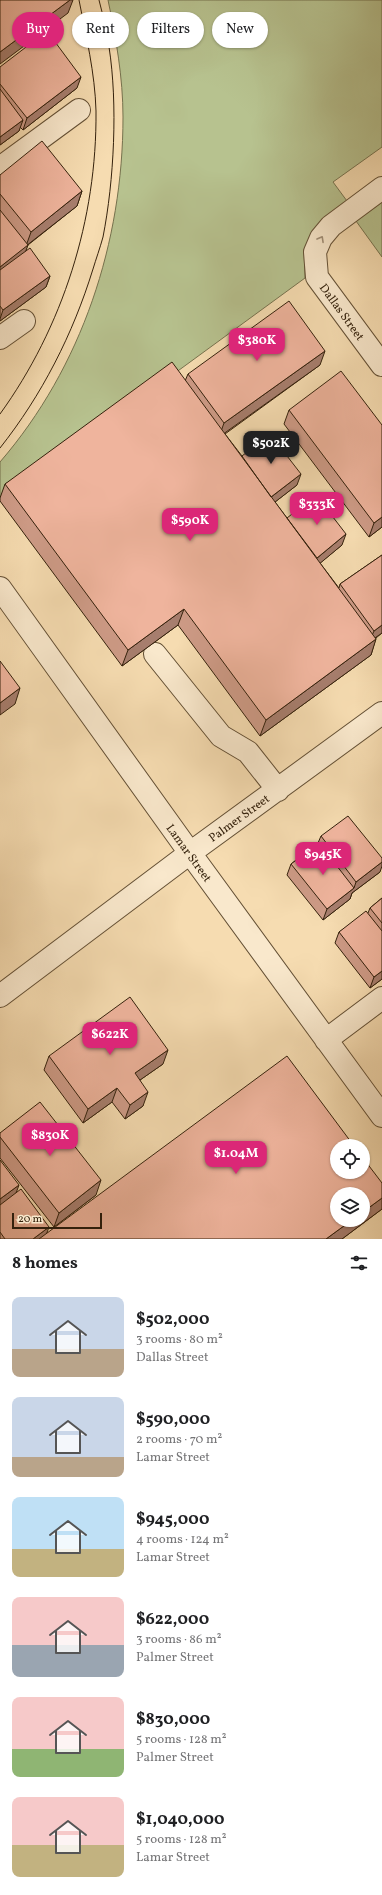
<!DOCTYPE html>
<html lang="en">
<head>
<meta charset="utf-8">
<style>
	:root { --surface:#fff; --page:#f2f2f2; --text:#202124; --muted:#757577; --accent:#db2777 }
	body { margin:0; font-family:Vollkorn,serif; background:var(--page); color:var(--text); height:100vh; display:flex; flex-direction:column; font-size:15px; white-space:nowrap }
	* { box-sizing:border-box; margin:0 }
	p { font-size:13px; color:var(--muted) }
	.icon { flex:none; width:22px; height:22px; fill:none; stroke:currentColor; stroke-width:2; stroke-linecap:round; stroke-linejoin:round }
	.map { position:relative; height:1239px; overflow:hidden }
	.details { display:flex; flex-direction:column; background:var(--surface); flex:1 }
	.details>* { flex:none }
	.guide { position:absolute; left:12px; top:12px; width:358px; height:36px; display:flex; gap:8px }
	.controls { position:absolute; left:330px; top:1139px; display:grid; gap:8px }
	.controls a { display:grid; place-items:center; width:40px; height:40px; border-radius:50%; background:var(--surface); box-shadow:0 1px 3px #0004; font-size:20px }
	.scale { position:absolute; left:12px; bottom:10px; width:90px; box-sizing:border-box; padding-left:4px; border:2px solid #34210c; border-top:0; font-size:11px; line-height:14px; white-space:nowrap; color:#34210c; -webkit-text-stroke:3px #f9e8cc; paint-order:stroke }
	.price { position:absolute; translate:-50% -34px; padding:0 9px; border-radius:8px; background:var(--accent); color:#fff; font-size:13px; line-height:26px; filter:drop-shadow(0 1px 2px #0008) }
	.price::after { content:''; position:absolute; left:50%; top:24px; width:12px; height:9px; margin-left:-6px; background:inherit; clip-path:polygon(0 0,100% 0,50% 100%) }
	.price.active { background:#222; color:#fff }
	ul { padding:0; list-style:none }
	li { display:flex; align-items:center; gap:12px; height:100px; padding:0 12px }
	li span { display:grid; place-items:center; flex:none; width:112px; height:80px; border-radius:8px; color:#555 }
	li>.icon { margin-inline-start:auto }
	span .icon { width:48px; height:48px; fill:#fffc; stroke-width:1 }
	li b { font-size:17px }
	h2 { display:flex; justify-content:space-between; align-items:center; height:48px; padding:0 12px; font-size:17px }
	.tag { padding:0 14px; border-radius:18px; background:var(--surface); box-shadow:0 1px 3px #0004; font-size:14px; line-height:36px }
	.tag.active { background:var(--accent); color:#fff }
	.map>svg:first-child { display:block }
</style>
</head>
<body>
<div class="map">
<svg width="382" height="1239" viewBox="0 0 382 1239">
	<rect width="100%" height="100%" fill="#f6dcb1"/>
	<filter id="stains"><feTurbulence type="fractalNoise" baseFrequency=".005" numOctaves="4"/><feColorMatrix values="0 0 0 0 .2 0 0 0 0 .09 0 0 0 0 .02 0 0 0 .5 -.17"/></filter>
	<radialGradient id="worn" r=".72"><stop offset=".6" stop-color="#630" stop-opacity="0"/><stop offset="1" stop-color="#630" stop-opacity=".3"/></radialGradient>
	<!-- green -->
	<path fill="#b7c28f" stroke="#76724e" d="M 108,0 L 382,0 L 382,147 L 333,182 L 347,201 L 323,226 L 304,249 L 305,278 L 0,501 L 0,462 C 82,367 123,242 123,117 C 123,78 116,38 108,0 Z
		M 382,202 L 382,257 L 356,221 Z"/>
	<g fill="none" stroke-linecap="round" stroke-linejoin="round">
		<defs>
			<path id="minor" d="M 0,168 L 79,110
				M 382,188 L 331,226 L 321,238 L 315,252 L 317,277 L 382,365
				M 0,338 L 24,321
				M 0,588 L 190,853 L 382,1116
				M 155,654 L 221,736 L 248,752 L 278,790
				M 0,996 L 190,853 L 382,713
				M 326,1040 L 382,998"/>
		</defs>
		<!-- minor casing -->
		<use href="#minor" stroke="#645035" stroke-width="24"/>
		<!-- minor -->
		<use href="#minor" stroke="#f9e8cc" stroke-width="22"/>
		<!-- tram -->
		<path stroke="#34210c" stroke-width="1" d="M 0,414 C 63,327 97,219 96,111 C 95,73 86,36 79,0
			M 0,448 C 42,395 73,334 93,269 C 96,259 100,248 103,237 C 114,181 118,104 109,47 C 107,31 103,16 99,0"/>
	</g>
	<!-- wall -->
	<path fill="#ce9b87" stroke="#34210c" d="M 0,67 L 77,88 L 23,130 L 20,127 L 19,131 L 0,145 Z
		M 0,175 L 82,191 L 77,206 L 28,245 L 25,251 L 50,276 L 46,287 L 0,321 Z
		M 320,365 L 225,434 L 242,456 L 297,485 L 275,502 L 287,518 L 342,545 L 320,563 L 339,588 L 340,584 L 382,555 L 382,633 L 376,638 L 371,655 L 260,736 L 178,625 L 122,666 L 0,501 L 0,498 L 5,484 L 185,381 L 188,374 Z
		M 289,410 L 382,425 L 382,527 L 369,537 L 284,424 Z
		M 321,836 L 380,872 L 352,893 L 350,899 L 323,920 L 287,875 L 291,864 L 318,843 Z
		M 382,898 L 382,979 L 370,988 L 335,943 L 339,932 L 368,913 L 370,908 Z
		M 49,1056 L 163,1064 L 140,1080 L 143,1106 L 125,1119 L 112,1102 L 83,1123 L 44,1070 Z
		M 0,1133 L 96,1195 L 54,1227 L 0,1158 Z
		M 0,1160 L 16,1193 L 47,1233 L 382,1183 L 382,1209 L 342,1239 L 0,1239 Z"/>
	<!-- shaded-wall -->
	<path fill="#a77e6e" stroke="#34210c" d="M 70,0 L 73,0 L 68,13 L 0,64 L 0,52 Z
		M 81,77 L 77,88 L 23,130 L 27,118 Z
		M 23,120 L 19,131 L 0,145 L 0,137 Z
		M 82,191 L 77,206 L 26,246 L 28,245 L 24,256 L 0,274 L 0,267 L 26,246 L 31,232 Z
		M 50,276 L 46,287 L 0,321 L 0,319 L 3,310 Z
		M 325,351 L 320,365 L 219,437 L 224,423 Z
		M 301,474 L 297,485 L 266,509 L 270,498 Z
		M 382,517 L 382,527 L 369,537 L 374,523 Z
		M 346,534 L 342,545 L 312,570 L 316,559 Z
		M 184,609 L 178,625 L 122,666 L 128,650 Z
		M 382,625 L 382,633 L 369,642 L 374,631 Z
		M 376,639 L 371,655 L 260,736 L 266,720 Z
		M 20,688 L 15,704 L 0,715 L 0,703 Z
		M 382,862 L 382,866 L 380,872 L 352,893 L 350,899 L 323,920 L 327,909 L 354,888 L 356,882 Z
		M 382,971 L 382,979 L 370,988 L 374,977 Z
		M 168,1050 L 163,1064 L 130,1087 L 135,1073 Z
		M 117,1088 L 112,1102 L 83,1123 L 88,1109 Z
		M 148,1092 L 143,1106 L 125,1119 L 130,1105 Z
		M 101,1180 L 96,1195 L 54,1227 L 59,1213 Z
		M 19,1185 L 15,1196 L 0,1207 L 0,1199 Z
		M 382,1198 L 382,1209 L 342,1239 L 326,1239 L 352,1220 L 363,1220 L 363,1212 Z
		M 49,1227 L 45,1238 L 44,1239 L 33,1239 Z"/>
	<!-- building -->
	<path fill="#efb49d" stroke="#34210c" d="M 0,0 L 70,0 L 0,52 Z
		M 47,31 L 81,77 L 27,118 L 0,84 L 0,67 Z
		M 0,89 L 23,120 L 0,137 Z
		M 42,141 L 82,191 L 31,232 L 0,194 L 0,175 Z
		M 0,210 L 28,245 L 0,267 Z
		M 30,248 L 50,276 L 3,310 L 0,306 L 0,270 Z
		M 289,301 L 325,351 L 224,423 L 188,374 Z
		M 172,362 L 376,639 L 266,720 L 184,609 L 128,650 L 5,484 Z
		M 341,371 L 382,425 L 382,517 L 374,523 L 289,410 Z
		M 270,434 L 301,474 L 271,497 L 242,456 Z
		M 316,495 L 346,534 L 317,558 L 287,518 Z
		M 382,555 L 382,625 L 374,631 L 340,584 Z
		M 0,661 L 20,688 L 0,703 Z
		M 348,816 L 382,858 L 382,862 L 356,882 L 321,836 Z
		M 319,843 L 354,888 L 327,909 L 291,864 Z
		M 382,898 L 382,923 L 370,908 Z
		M 366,911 L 382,931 L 382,971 L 374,977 L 339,932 Z
		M 130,997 L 168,1050 L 135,1073 L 148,1092 L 130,1105 L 117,1088 L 88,1109 L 49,1056 Z
		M 287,1056 L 354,1146 L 337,1146 L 337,1172 L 363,1172 L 363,1158 L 382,1183 L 382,1198 L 363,1212 L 363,1194 L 337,1194 L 337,1220 L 352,1220 L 326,1239 L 39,1239 Z
		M 40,1102 L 101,1180 L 59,1213 L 0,1137 L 0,1133 Z
		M 0,1160 L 19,1185 L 0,1199 Z
		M 21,1189 L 49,1227 L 33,1239 L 5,1239 L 0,1232 L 0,1205 Z"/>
	<!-- one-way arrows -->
	<defs><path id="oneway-chevron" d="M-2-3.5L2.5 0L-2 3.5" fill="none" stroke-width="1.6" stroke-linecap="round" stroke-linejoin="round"/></defs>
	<use stroke="#a08e76" href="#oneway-chevron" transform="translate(321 239) rotate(-61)"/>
	<g text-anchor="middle" stroke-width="3.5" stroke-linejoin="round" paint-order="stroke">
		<!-- street labels -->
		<g font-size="12" fill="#34210c" stroke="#f9e8cc">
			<text transform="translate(342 312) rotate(54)" y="4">Dallas Street</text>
			<text transform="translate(239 818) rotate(-36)" y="4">Palmer Street</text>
			<text transform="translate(189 853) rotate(54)" y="4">Lamar Street</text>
		</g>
	</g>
	<rect width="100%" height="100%" filter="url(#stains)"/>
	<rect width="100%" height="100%" fill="url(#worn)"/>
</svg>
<div class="controls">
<a><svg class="icon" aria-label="locate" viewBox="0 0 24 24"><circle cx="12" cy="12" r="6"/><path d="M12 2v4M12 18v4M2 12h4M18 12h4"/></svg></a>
<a><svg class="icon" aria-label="layers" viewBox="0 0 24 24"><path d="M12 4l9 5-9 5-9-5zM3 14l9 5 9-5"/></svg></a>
</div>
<div class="scale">20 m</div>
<b class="price" style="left:257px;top:362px">$380K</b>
<b class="price active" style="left:271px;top:465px">$502K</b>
<b class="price" style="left:317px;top:526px">$333K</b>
<b class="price" style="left:190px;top:542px">$590K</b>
<b class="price" style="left:323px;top:876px">$945K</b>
<b class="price" style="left:110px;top:1056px">$622K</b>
<b class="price" style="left:50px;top:1157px">$830K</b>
<b class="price" style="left:236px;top:1175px">$1.04M</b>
<div class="guide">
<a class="tag active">Buy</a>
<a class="tag">Rent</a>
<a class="tag">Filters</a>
<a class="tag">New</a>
</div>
</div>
<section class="details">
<h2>8 homes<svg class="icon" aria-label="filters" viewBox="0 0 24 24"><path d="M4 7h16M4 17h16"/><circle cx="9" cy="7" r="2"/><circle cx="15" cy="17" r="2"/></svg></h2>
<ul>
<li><span style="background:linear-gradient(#c9d6e8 65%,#b9a48a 0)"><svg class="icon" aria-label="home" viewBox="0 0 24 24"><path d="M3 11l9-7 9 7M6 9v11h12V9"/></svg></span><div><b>$502,000</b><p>3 rooms · 80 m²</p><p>Dallas Street</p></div></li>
<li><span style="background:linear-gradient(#c9d6e8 75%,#b9a48a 0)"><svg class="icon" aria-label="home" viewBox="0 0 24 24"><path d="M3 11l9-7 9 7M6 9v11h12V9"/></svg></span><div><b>$590,000</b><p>2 rooms · 70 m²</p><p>Lamar Street</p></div></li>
<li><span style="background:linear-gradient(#bfe0f5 65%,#c2b280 0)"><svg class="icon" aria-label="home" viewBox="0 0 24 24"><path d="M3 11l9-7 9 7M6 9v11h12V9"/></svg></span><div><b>$945,000</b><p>4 rooms · 124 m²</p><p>Lamar Street</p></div></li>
<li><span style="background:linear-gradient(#f6c9c9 60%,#9aa5b1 0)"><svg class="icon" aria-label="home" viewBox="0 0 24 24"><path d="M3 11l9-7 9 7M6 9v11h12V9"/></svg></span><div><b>$622,000</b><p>3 rooms · 86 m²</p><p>Palmer Street</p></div></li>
<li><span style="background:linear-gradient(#f6c9c9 65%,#8fb573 0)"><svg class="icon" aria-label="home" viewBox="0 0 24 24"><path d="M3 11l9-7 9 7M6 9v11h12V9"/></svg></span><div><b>$830,000</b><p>5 rooms · 128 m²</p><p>Palmer Street</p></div></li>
<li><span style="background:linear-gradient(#f6c9c9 60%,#c2b280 0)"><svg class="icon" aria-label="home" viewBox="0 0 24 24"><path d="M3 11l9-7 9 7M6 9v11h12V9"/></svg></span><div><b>$1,040,000</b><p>5 rooms · 128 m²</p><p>Lamar Street</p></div></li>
</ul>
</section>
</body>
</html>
